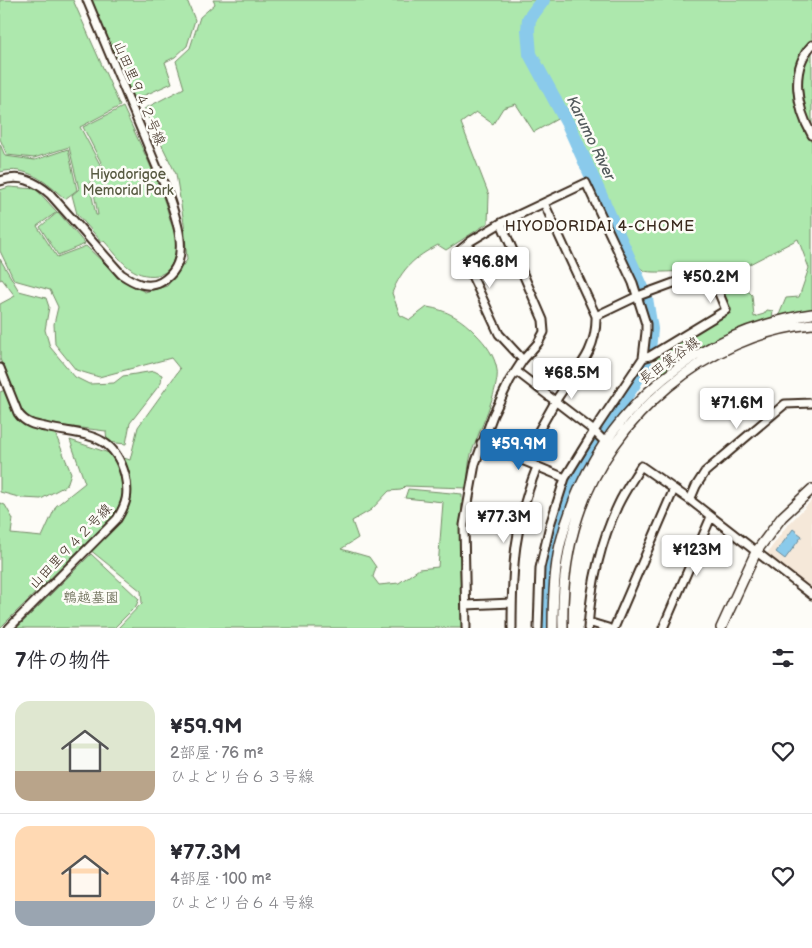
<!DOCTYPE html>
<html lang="ja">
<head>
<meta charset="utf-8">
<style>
	:root { --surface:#fff; --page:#f2f2f3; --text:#2b2b33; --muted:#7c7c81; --line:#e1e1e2; --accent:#1f6fb2 }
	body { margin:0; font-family:"Balsamiq Sans","Klee One",sans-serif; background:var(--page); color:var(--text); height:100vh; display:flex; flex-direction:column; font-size:19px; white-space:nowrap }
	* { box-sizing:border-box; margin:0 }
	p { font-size:16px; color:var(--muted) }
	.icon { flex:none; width:28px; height:28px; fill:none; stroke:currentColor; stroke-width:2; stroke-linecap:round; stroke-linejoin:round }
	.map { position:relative; height:628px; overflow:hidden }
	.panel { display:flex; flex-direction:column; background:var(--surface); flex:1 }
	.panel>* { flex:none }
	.price { position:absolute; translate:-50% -42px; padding:0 11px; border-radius:5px; background:#fff; color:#222; font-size:16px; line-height:32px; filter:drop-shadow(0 1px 2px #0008) }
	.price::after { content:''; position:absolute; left:50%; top:30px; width:15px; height:11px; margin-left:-8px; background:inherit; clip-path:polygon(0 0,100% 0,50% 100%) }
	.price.selected { background:var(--accent); color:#fff }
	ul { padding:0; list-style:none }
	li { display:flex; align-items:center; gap:15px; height:125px; padding:0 15px }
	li+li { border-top:1px solid var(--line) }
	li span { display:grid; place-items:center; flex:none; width:140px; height:100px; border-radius:15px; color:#555 }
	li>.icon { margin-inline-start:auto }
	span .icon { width:60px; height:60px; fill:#fffc; stroke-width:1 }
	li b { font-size:21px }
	h2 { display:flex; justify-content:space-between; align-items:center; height:60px; padding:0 15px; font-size:21px }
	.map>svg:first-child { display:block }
</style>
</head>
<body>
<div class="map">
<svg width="812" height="628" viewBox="0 0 812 628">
	<rect width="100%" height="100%" fill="#fdfcf7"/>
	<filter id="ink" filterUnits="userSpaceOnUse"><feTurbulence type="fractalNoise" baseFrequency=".02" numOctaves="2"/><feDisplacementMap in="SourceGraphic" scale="10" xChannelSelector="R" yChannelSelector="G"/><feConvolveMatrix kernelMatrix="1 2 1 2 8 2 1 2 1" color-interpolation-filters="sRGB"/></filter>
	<g filter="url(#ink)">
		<!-- built -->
		<path fill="#f5e8d9" d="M 812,500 L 812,590 L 766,555 L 786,527 Z"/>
		<!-- green -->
		<path fill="#ade8ad" stroke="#748966" d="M 0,0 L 73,0 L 120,106 L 80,127 L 103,170 L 89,183 L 96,215 L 98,215 L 92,182 L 105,170 L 83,127 L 123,107 C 140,145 161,183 171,223 C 173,229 176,235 176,241 C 177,254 172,273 158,275 C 131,279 120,258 104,241 L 101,241 L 77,214 L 72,195 L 79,189 L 69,147 L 34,158 L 7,155 L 0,139 Z
			M 88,0 L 187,0 L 195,20 L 187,46 L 175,57 L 165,62 L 172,83 L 134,100 Z
			M 213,0 L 812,0 L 812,310 L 788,316 L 779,315 L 786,298 L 799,297 L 809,268 L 798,239 L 740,269 L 745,288 L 752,295 L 754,317 L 764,314 L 767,310 L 773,311 L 772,318 L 742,328 L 689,354 L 662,376 L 655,374 L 657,357 L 729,310 L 713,268 C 703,270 652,274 645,271 C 636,267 631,254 625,246 L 559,118 L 534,132 L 516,104 L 503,108 L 493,124 L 476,112 L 461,123 L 489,195 L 488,223 L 446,250 L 438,245 C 415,257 402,268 392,293 L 400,315 L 410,320 L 427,307 C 447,310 462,319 476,334 C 486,344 495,356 497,370 C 500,388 478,434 471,454 C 468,464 468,477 467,488 L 405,486 L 401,490 L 389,491 L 371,510 L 352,521 L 358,538 L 341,549 L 369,557 L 376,567 L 373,577 L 379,585 L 399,583 L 419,569 L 438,567 L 443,502 L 405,498 L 408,489 L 462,494 L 460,567 L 463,628 L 118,628 L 142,603 L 141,591 L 84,545 L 0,628 L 0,503 L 5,505 L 13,519 L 11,534 L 42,537 L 56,506 L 85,483 L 70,440 L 130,460 L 138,427 L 180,369 L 171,358 L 99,377 L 76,370 L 55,344 L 54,324 L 58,307 L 50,290 L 14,280 L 0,251 L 0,190 L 9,187 L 36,189 L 57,212 L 37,226 L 57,257 L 86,246 L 122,280 L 145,292 L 167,286 L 187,260 L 184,223 L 176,174 L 144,109 L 184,88 L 176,61 L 190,48 L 200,17 L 215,4 Z
			M 0,144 L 5,156 L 35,160 L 68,149 L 77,190 L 65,199 C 46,182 27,165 0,172 Z
			M 58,212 L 85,244 L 58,255 L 40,227 Z
			M 0,259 L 19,291 L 46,298 L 49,307 L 45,330 L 50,347 L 75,377 L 89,384 L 114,383 L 123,376 L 154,371 L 162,375 L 161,383 L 130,423 L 126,444 L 107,442 L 106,431 L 64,426 L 51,423 L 71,473 L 67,485 L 41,499 L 22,498 L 0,492 L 0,392 L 12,387 L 0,359 L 0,304 L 15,296 L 2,279 L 0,280 Z
			M 91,554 L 139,599 L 136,606 L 114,628 L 17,628 Z"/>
		<!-- water -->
		<path fill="#8acaeb" stroke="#6a8a99" d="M 793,529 L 802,536 L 785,559 L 776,552 Z"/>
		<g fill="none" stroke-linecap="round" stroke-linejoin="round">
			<!-- river -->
			<path stroke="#8acaeb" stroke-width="14" d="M 543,0 L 529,19 L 528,30 L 530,54 L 569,126 L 643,290
				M 646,298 L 651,329 L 649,350
				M 605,426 L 634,384 L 645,364
				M 544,628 L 544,605 L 552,535 L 579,465 L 594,442"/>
			<defs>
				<path id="minor" d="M 812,45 C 789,69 797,109 812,135
					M 0,181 C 20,174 35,181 50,194 L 121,274 C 133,282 147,290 161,282 C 195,263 176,217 166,189 L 87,0
					M 501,223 L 471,241 L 460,250 L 499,334 L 523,360
					M 596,316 L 638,296 L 709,270 L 726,310 L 650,356 L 643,358
					M 0,368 L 18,413 C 25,423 34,425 45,427 C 81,436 113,430 125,475 C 129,494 127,503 117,519 L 9,628
					M 516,371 L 594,431 L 608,445
					M 481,443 L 565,478
					M 523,460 C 533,441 544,421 555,402 C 574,371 597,355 596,316 L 544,203
					M 690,500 L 696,486 L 705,472 L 785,404 L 812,403
					M 466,605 L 512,603
					M 588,622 L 608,628
					M 466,628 L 464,525 L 475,464 L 493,415 L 510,380 L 523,360 L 538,343 L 544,332 L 543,320 L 501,223 L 586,183 L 633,283 L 646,324 L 646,332 L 643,358 L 594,431 L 565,478 L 550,525 L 540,568 L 538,628
					M 512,628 C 512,568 514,524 537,467
					M 588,628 C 591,586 600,543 618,505 C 624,492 633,479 641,466 L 690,500 L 812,595
					M 614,628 L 674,489
					M 663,628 L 711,517"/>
				<path id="tertiary" d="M 553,628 C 553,600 554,572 560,545 C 586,439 662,355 768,324 C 782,320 797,316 812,314
					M 563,628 C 562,590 566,552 578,516 C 611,417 708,334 812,324
					M 721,628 L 756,552 L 782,517 L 812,489"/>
			</defs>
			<!-- minor casing -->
			<use href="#minor" stroke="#3b2a1e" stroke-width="11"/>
			<!-- tertiary casing -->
			<use href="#tertiary" stroke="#3b2a1e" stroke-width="12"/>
			<!-- minor -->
			<use href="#minor" stroke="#fdfcf7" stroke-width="7"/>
			<!-- tertiary -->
			<use href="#tertiary" stroke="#fdfcf7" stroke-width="9"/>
		</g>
	</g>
	<g text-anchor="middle" stroke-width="5" stroke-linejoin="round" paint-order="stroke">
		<!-- street labels -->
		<g font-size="14" fill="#3b2a1e" stroke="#fdfcf7">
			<text transform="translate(140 93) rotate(67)" y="5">山田里９４２号線</text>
			<text transform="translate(669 360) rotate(-36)" y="5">長田箕谷線</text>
			<text transform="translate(70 546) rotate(-46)" y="5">山田里９４２号線</text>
		</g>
		<!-- park labels -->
		<g font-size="14" fill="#585a42" stroke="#fdfcf7">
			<text x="128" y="179">Hiyodorigoe<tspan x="128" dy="16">Memorial Park</tspan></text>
			<text x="91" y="602">鵯越墓園</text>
		</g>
		<!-- water labels -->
		<g font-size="15" font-style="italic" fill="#535a5c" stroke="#fdfcf7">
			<text transform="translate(591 138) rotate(64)" y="5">Karumo River</text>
		</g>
		<!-- neighbourhood labels -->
		<g font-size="15" letter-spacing="1" fill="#3b2a1e" stroke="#fdfcf7">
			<text x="600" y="231">HIYODORIDAI 4-CHOME</text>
		</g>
	</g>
</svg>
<b class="price" style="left:490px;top:289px">¥96.8M</b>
<b class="price" style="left:711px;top:304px">¥50.2M</b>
<b class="price" style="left:572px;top:400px">¥68.5M</b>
<b class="price" style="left:737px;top:430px">¥71.6M</b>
<b class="price selected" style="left:519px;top:471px">¥59.9M</b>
<b class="price" style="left:504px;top:544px">¥77.3M</b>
<b class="price" style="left:697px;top:577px">¥123M</b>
</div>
<section class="panel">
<h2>7件の物件<svg class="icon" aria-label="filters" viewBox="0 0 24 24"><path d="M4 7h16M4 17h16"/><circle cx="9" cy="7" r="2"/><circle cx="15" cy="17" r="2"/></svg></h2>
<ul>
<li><span style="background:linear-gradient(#dfe7d0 70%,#b9a48a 0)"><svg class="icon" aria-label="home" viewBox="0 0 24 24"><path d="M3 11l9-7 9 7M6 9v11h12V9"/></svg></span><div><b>¥59.9M</b><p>2部屋 · 76 m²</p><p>ひよどり台６３号線</p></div><svg class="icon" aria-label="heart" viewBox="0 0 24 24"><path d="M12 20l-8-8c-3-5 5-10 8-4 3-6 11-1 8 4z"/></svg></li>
<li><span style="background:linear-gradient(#ffd9b3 75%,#9aa5b1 0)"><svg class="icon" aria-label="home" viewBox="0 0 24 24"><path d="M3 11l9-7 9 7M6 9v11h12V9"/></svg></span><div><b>¥77.3M</b><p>4部屋 · 100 m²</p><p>ひよどり台６４号線</p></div><svg class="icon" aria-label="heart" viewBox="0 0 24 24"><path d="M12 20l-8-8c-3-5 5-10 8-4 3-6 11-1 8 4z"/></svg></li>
</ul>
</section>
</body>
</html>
